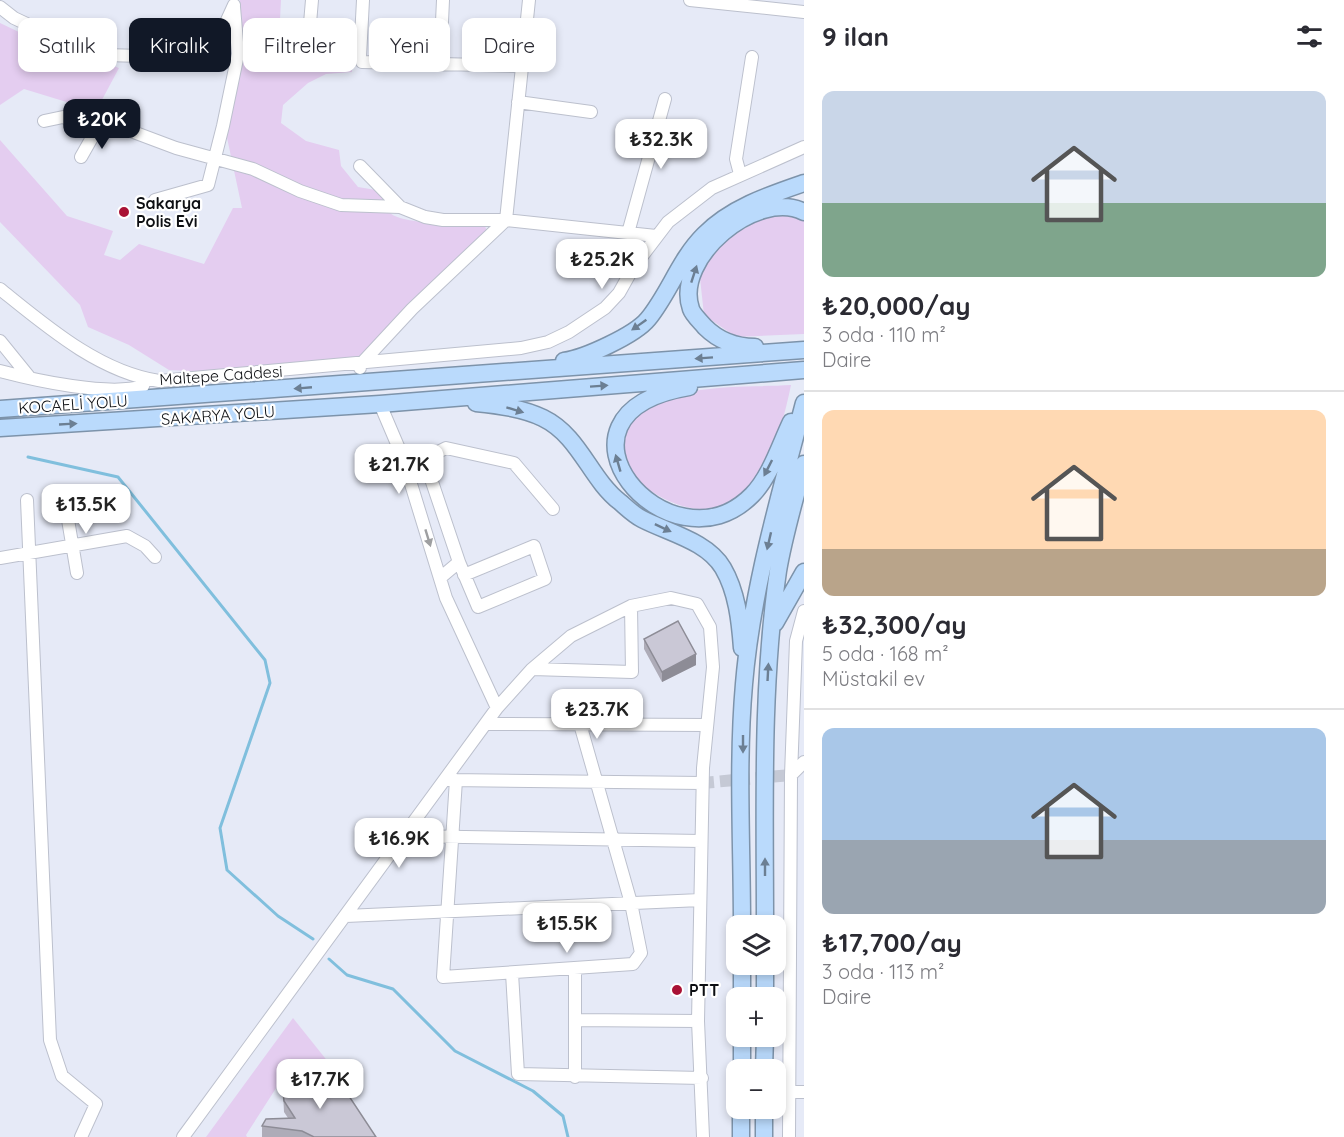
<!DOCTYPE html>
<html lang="tr">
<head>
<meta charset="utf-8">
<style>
	:root { --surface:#fff; --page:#f7f7f7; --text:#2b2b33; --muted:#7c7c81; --line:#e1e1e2; --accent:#111827 }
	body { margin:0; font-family:Quicksand,sans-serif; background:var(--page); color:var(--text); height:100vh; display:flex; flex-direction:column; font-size:22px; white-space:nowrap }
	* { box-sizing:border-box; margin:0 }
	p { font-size:20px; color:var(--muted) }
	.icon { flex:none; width:33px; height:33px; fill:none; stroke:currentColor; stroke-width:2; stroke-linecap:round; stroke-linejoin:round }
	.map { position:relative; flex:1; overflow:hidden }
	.sheet { display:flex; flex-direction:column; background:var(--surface); width:540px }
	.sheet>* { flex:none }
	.banner { position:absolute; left:18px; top:18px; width:570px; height:54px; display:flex; gap:12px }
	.controls { position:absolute; left:726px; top:915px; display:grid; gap:12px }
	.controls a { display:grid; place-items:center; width:60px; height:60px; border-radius:12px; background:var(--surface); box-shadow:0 3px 9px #0003; font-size:30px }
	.price { position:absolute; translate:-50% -51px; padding:0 14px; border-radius:12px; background:#fff; color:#222; font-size:20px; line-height:39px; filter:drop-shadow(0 2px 3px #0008) }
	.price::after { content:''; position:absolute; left:50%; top:36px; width:18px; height:14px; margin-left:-9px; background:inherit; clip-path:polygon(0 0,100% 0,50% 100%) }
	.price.selected { background:var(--accent); color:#fff }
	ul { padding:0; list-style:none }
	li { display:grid; align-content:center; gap:12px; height:318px; padding:0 18px }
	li+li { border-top:2px solid var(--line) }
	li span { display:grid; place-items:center; height:186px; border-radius:12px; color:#555 }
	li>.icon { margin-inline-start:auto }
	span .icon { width:108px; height:108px; fill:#fffc; stroke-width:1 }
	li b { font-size:26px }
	h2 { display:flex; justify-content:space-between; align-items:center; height:72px; padding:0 18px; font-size:26px }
	.pill { padding:0 21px; border-radius:12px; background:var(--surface); box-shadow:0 3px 9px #0003; font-size:21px; line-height:54px }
	.pill.selected { background:var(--accent); color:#fff }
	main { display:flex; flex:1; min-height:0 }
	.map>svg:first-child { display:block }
</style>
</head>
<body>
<main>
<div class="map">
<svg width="804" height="1137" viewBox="0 0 804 1137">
	<rect width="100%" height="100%" fill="#e6eaf7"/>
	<!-- green -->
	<path fill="#e4cdf0" d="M 240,0 L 281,0 L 279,39 L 320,60 L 352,67 L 352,72 L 326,74 L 308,83 L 283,105 L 281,123 L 306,141 L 339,150 L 341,166 L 358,187 L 382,191 C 381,221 405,218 425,223 C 441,226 451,227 467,226 L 471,222 L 482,222 L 487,230 L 356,359 L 212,372 L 169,370 L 129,345 L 88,327 L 80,305 L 0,222 L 0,140 L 67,216 L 113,231 L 104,255 L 120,260 L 139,244 L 204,264 L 233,208 L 242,208 L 226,133 L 241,40 Z
		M 0,23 L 21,33 L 119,68 L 96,111 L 24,89 L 0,105 Z
		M 792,215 L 804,221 L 804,334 L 736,337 L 704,315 L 700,278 L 713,252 L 740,231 L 763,218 Z
		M 791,385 C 778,448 751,537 669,501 C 656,495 636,483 629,471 C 624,464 623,452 620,444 C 623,437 626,425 632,419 C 666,382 744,388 791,385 Z
		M 293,1018 L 329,1063 L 301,1072 L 280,1082 L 246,1135 L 247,1137 L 206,1137 Z"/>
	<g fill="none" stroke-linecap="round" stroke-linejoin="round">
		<!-- stream -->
		<path stroke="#80bfdd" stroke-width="3" d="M 28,457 L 118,477 L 265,660 L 270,683 L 220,828 L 227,870 L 278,916 L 313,939
			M 329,959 L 347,975 L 393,989 L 455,1051 L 533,1091 L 563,1116 L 568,1137"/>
		<!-- minor-tunnel -->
		<path stroke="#c5c9d5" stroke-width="12" stroke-dasharray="12 6" stroke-linecap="butt" d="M 702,783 L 791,775"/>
		<defs>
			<path id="minor" d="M 363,0 L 360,57 L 362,62 L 522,66
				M 690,0 L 804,12
				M 0,7 L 14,18 L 67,43 L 105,55 L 142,56 L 190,47 L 223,29 L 234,5
				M 307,58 L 312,0
				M 440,65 L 443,0
				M 518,102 L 591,112
				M 44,121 L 63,117 L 90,128 L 112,124 L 176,148 L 253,169 L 300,191 L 341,205 L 400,207
				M 81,157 L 98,127
				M 360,166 L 400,207 L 425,217 L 443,220 L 506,220 L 656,236
				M 740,174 L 736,159 L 752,57
				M 155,200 L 208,185 L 223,126 L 238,54 L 234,7
				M 628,233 L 665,99
				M 0,289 C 46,326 99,372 159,381 L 521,348 L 548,342 L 569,332 L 605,308 L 619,293 L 633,268 L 668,222 L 712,188 L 804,147
				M 0,341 L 30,378
				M 360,368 L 360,365 L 412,309 L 506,220 L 529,0
				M 0,371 C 34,380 110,397 143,386 L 145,379
				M 27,500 L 50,1040 L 62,1076 L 96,1104 L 81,1137
				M 65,502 L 77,573
				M 0,558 L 127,536 L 145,546 L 155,557
				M 459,562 L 478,607 L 545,579 L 534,546 L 464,575
				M 440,578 L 459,562 L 430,476 L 434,454 L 446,448 L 514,463 L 553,509
				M 532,669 L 632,672 L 631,606
				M 497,708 L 532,669 L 571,636 L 631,606 L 671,598 L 697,604 L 710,627 L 713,667 L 703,768 L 698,1021 L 703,1137
				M 486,724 L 707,725
				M 791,775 L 796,641 L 804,611
				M 450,780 L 702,783
				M 456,780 L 443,977 L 633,964 L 641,953 L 631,903 L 580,724
				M 404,836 L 701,841
				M 346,916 L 700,900
				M 512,973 L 518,1074 L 702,1078
				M 575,1020 L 698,1021
				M 575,1077 L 575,968
				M 789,1092 L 804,1092
				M 183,1137 L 497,708 L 446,598 L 403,458 L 380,404
				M 789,1137 L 791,775 L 804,762"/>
			<path id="highway" d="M 755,347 C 736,347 718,340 705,327 C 701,322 693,315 691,309 C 673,258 757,188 804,212
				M 564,361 C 585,358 635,335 648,319 C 670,292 679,260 704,235 C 730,208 769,195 804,183
				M 689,387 C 528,414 670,578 752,495 C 770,477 780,445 791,422
				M 476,403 C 498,405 523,408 543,418 C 580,436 590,479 620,502 C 627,508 634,515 642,519 C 669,533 707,541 723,568 C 737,592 740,621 742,648
				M 0,409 L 804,350
				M 0,428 L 380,404 L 804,370
				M 775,623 L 804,572
				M 742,926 C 742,845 737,763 744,684 C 752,588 780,495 804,403
				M 765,926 C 765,807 761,688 778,571 C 784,535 795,499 804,464
				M 742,998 L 742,964
				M 765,998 L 765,964
				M 742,1070 L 742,1036
				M 764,1070 L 765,1036
				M 741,1137 L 741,1108
				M 764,1137 L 764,1108"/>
		</defs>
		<!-- minor casing -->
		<use href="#minor" stroke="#bcc0cd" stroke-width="14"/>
		<!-- highway casing -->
		<use href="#highway" stroke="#7d93aa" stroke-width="19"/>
		<!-- minor -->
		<use href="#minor" stroke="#fff" stroke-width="12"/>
		<!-- highway -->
		<use href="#highway" stroke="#badafc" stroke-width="16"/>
	</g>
	<!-- wall -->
	<path fill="#aeacb8" d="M 644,639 L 696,665 L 662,682 L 644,649 Z
		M 324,1087 L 335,1096 L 376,1137 L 262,1137 L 262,1126 L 288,1118 L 284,1112 L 283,1092 Z"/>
	<!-- shaded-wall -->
	<path fill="#8d8c96" d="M 696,654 L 696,665 L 662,682 L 662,672 Z"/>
	<!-- building -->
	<path fill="#cac8d6" stroke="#8d8c96" stroke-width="1.5" d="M 678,621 L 696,654 L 662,672 L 644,639 Z
		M 310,1064 L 324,1087 L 328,1086 L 335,1096 L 345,1090 L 376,1137 L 314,1137 L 302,1131 L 262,1126 L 266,1119 L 295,1118 L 284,1101 L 283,1092 L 288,1081 L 296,1075 L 307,1074 Z"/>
	<!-- one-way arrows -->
	<defs><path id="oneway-solid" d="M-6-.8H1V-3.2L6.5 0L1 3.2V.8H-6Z" transform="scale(1.5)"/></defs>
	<g fill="#6c7f93">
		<use href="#oneway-solid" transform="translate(694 274) rotate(-72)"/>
		<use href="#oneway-solid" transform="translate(639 325) rotate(145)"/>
		<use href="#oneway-solid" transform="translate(704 358) rotate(176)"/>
		<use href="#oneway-solid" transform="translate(599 386) rotate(-4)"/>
		<use href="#oneway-solid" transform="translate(303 388) rotate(175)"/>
		<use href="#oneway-solid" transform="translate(515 410) rotate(17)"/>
		<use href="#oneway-solid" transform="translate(68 424) rotate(-3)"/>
		<use href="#oneway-solid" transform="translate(618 463) rotate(-106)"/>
		<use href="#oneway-solid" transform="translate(768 468) rotate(117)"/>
		<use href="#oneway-solid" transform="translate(663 528) rotate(25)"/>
		<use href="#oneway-solid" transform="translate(769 541) rotate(103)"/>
		<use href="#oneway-solid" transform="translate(768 672) rotate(-87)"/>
		<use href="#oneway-solid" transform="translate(743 744) rotate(90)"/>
		<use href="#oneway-solid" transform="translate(765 867) rotate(-90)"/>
	</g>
	<use fill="#9e9fa1" href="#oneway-solid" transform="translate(428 538) rotate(73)"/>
	<!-- markers -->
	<g fill="#a91235" stroke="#fff" stroke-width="2">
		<circle cx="124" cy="212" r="6"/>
		<circle cx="677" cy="990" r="6"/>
	</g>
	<g text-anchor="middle" stroke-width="4.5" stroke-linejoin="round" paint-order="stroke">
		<!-- poi labels -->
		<g font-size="16" font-weight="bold" fill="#0d0f13" stroke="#fff" text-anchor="start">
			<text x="136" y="209">Sakarya<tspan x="136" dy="18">Polis Evi</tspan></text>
			<text x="689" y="996">PTT</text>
		</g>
		<!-- street labels -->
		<g font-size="16" fill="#0d0f13" stroke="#fff">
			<text transform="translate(221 375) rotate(-4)" y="6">Maltepe Caddesi</text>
			<text transform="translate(73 404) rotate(-4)" y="6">KOCAELİ YOLU</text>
			<text transform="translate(218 415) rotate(-4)" y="6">SAKARYA YOLU</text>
		</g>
	</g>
</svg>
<div class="controls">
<a><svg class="icon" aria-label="layers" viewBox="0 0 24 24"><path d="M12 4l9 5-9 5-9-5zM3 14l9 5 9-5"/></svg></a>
<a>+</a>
<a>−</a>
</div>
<b class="price selected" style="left:102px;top:150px">₺20K</b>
<b class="price" style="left:661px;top:170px">₺32.3K</b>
<b class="price" style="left:602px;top:290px">₺25.2K</b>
<b class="price" style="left:399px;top:495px">₺21.7K</b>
<b class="price" style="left:86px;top:535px">₺13.5K</b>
<b class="price" style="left:597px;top:740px">₺23.7K</b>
<b class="price" style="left:399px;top:869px">₺16.9K</b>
<b class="price" style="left:567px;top:954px">₺15.5K</b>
<b class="price" style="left:320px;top:1110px">₺17.7K</b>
<div class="banner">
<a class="pill">Satılık</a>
<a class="pill selected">Kiralık</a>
<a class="pill">Filtreler</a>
<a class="pill">Yeni</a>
<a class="pill">Daire</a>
</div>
</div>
<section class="sheet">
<h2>9 ilan<svg class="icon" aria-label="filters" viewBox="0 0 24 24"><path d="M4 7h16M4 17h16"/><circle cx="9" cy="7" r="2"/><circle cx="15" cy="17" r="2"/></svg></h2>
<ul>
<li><span style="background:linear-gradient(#c9d6e8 60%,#7fa58c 0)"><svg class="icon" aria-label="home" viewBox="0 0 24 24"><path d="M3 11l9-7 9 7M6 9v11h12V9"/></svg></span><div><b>₺20,000/ay</b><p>3 oda · 110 m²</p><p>Daire</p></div></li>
<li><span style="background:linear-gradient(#ffd9b3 75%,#b9a48a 0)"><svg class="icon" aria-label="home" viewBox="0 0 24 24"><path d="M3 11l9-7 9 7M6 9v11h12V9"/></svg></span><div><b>₺32,300/ay</b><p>5 oda · 168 m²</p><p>Müstakil ev</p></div></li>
<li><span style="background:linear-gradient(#a9c7e8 60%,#9aa5b1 0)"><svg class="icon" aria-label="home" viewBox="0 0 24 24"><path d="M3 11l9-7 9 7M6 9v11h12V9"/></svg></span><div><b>₺17,700/ay</b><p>3 oda · 113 m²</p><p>Daire</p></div></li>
</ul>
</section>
</main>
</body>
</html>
